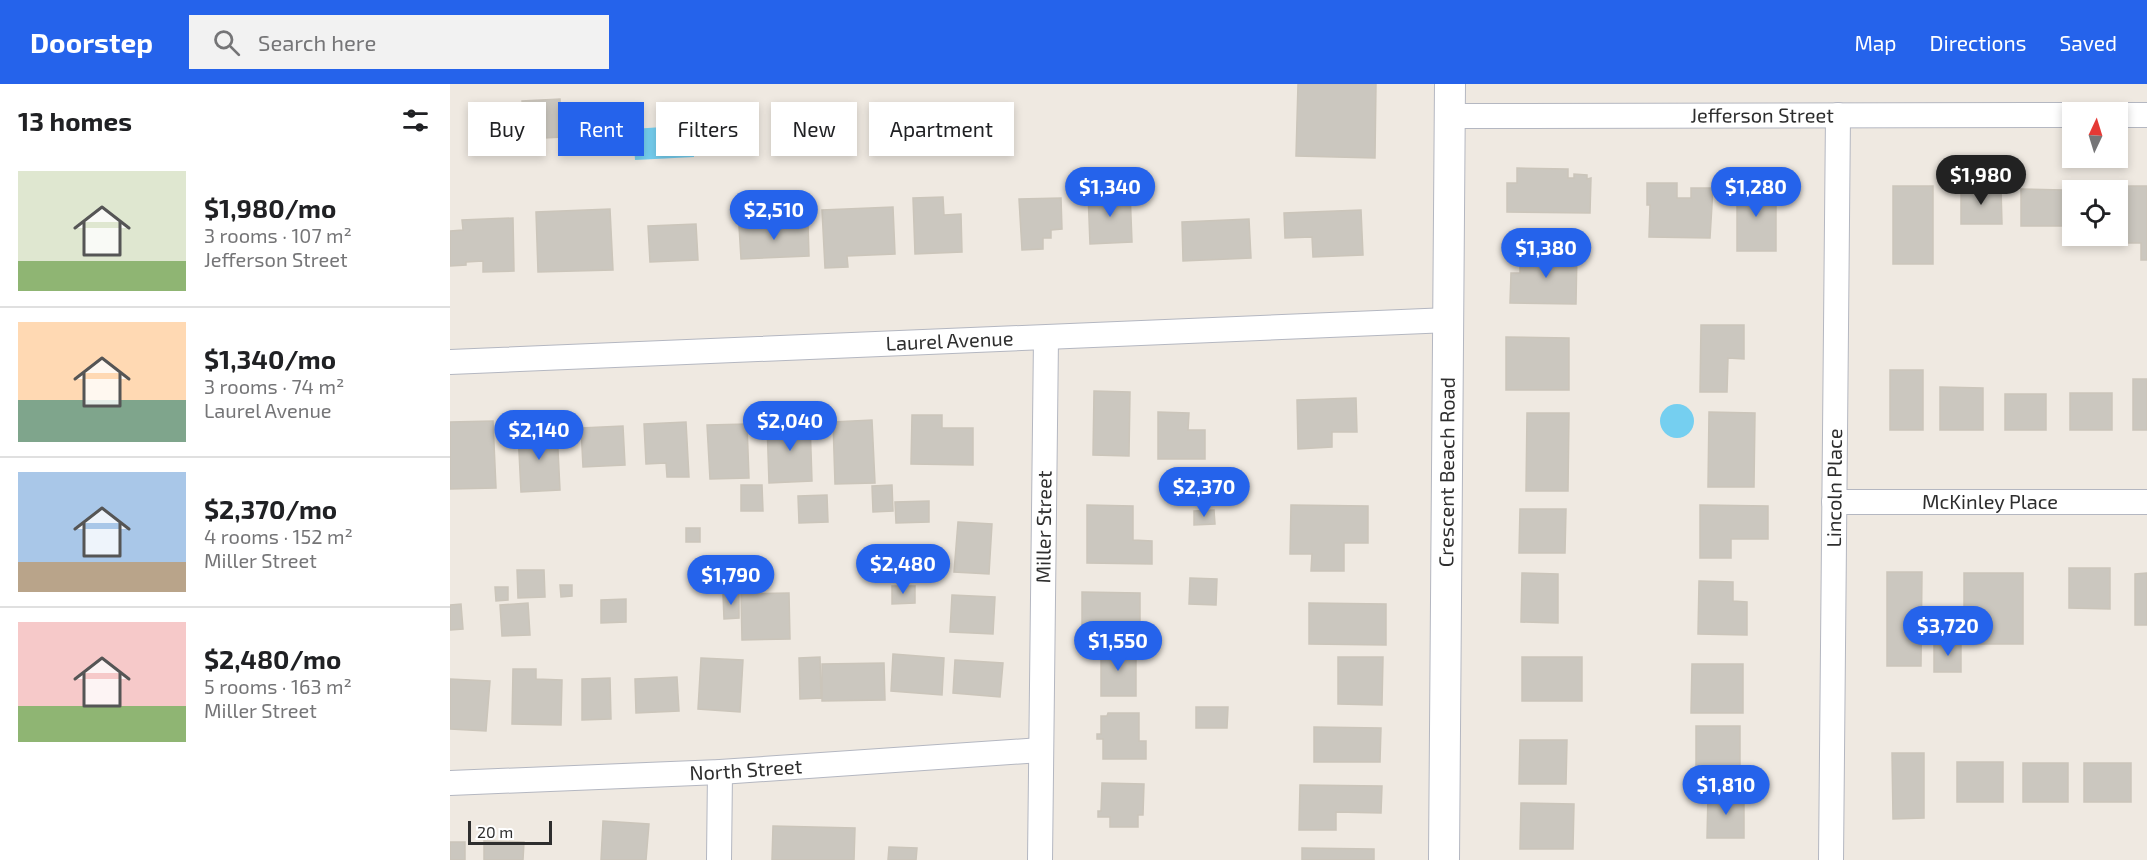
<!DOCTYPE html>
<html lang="en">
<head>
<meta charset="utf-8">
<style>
	:root { --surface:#fff; --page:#f2f2f2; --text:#202124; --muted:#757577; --line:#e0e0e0; --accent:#2563eb }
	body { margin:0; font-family:"Exo 2",sans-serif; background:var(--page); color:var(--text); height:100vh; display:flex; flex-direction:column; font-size:22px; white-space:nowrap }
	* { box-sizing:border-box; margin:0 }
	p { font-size:20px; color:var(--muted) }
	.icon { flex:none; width:33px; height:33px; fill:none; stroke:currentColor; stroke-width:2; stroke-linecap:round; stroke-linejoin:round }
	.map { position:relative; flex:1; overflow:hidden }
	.side { display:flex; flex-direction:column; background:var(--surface); width:450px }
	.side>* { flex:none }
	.hud { position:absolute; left:18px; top:18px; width:570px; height:54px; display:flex; gap:12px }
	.needle { width:39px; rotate:4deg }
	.controls { position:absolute; left:1612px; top:18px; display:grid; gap:12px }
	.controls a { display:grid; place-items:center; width:66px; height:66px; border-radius:0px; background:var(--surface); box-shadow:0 3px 9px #0003; font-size:30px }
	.scale { position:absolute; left:18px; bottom:15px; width:84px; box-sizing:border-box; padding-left:6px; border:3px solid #2e2e2e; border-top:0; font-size:16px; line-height:21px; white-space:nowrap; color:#2e2e2e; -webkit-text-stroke:4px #fff; paint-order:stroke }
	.price { position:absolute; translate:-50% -51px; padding:0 14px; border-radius:21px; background:var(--accent); color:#fff; font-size:20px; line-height:39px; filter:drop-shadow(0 2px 3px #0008) }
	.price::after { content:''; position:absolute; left:50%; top:36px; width:18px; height:14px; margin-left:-9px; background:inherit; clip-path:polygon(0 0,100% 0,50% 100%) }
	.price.active { background:#222; color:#fff }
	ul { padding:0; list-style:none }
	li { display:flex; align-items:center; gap:18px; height:150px; padding:0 18px }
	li+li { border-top:2px solid var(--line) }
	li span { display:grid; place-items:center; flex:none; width:168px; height:120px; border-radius:0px; color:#555 }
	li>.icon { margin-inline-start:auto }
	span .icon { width:72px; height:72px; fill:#fffc; stroke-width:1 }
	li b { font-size:26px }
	h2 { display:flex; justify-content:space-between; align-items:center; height:72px; padding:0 18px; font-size:26px }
	.chip { padding:0 21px; border-radius:0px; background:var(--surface); box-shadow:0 3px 9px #0003; font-size:21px; line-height:54px }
	.chip.active { background:var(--accent); color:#fff }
	header { display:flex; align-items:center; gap:36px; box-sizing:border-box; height:84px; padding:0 30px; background:var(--accent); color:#fff }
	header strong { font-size:28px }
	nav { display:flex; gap:33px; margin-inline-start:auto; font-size:21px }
	.search { width:420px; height:54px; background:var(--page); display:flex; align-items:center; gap:15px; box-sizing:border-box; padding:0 21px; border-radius:0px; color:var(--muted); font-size:22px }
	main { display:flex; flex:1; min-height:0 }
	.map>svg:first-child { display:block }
</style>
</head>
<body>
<header>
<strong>Doorstep</strong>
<div class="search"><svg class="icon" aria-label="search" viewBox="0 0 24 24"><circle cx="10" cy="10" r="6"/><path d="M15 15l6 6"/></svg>Search here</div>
<nav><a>Map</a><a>Directions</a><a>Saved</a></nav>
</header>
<main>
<section class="side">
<h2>13 homes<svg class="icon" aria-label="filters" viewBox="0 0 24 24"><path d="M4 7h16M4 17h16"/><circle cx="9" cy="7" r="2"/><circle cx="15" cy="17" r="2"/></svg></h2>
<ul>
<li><span style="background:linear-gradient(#dfe7d0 75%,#8fb573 0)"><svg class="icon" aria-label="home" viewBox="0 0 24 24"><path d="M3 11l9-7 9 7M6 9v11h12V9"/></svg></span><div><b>$1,980/mo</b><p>3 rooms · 107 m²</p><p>Jefferson Street</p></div></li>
<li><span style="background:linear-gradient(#ffd9b3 65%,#7fa58c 0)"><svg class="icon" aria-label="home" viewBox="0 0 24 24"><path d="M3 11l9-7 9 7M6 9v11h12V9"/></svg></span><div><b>$1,340/mo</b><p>3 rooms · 74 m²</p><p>Laurel Avenue</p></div></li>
<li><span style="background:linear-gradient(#a9c7e8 75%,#b9a48a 0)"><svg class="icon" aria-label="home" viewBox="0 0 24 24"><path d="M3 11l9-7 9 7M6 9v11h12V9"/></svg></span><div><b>$2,370/mo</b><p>4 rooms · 152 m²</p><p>Miller Street</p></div></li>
<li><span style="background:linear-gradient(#f6c9c9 70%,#8fb573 0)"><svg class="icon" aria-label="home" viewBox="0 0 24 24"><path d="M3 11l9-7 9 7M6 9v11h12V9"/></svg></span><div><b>$2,480/mo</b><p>5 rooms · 163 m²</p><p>Miller Street</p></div></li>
</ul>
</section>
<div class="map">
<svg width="1697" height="776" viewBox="0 0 1697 776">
	<rect width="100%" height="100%" fill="#efe9e1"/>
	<!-- water -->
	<path fill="#75cff0" d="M 242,41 L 244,73 L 185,76 L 183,45 Z
		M1210 337a17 17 0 1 1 34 0a17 17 0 1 1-34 0Z"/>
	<!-- building -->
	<path fill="#cbc7bf" stroke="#cbc5ba" stroke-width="1.5" d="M 848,0 L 926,0 L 925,74 L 846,72 Z
		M 110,15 L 112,53 L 75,55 L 72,17 Z
		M 1067,84 L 1118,85 L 1118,94 L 1124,94 L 1124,90 L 1137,91 L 1137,95 L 1141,94 L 1140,129 L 1057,128 L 1057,99 L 1067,99 Z
		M 1197,99 L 1227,99 L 1227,114 L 1241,114 L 1241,104 L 1263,104 L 1260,154 L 1199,153 L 1200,121 L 1197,121 Z
		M 1287,101 L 1326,101 L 1326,167 L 1287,167 Z
		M 1443,102 L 1483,102 L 1483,180 L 1443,180 Z
		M 1668,102 L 1697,102 L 1697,176 L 1691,176 L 1691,159 L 1668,159 Z
		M 1511,104 L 1551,104 L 1552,140 L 1511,140 Z
		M 1571,105 L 1613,106 L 1613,116 L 1623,117 L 1623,142 L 1571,142 Z
		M 680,107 L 682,158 L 640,160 L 638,109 Z
		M 493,113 L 494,131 L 511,130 L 512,168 L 465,170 L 463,114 Z
		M 611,114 L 612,145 L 601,146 L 601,154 L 593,154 L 593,165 L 572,166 L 569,115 Z
		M 443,123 L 445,170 L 397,172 L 398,183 L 375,184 L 372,126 Z
		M 160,125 L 163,186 L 88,188 L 86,128 Z
		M 911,126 L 913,171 L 863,173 L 862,153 L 835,154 L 834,129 Z
		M 63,134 L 64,187 L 33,188 L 33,177 L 16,178 L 16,181 L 0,182 L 0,147 L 13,146 L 12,136 Z
		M 799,135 L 801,174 L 733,177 L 732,138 Z
		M 358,139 L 359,172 L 291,175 L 289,142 Z
		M 246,140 L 248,176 L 200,178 L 198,142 Z
		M 1111,165 L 1127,167 L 1126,220 L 1060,219 L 1061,189 L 1070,189 L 1070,174 L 1079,174 L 1079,167 L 1111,167 Z
		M 1251,241 L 1294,241 L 1294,275 L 1278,274 L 1277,308 L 1250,308 Z
		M 1056,253 L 1119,254 L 1119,306 L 1056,306 Z
		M 1440,286 L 1473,286 L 1473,346 L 1440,346 Z
		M 1683,295 L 1697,295 L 1697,346 L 1683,346 Z
		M 1490,303 L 1533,304 L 1533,346 L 1490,346 Z
		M 644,307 L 680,308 L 679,372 L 643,371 Z
		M 1620,309 L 1662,309 L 1662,346 L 1620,346 Z
		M 1555,310 L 1596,310 L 1596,346 L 1555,346 Z
		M 906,314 L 907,348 L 882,348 L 882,363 L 848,365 L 847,316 Z
		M 708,328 L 739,329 L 738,346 L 755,346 L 755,375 L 708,375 Z
		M 1259,328 L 1305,329 L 1304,403 L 1258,403 Z
		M 1077,329 L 1119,329 L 1118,407 L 1076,407 Z
		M 462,331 L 492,331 L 492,344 L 523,344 L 523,381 L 461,380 Z
		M 422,336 L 425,399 L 385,400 L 383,338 Z
		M 43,337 L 46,404 L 0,405 L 0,338 Z
		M 360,337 L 362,397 L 319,399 L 317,339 Z
		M 236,338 L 239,393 L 217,393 L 216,379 L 196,380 L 194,340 Z
		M 297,340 L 299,394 L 260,395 L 257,341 Z
		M 173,342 L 175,381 L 133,383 L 131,344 Z
		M 107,346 L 110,406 L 71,408 L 68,348 Z
		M 291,401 L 312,401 L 313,427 L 291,427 Z
		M 442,401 L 443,427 L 423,428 L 422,402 Z
		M 377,411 L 378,438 L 349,439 L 348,412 Z
		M 479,417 L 479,438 L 446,439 L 445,418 Z
		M 637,421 L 683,422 L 683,456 L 702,457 L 702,480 L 637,479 Z
		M 841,421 L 918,422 L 918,459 L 894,459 L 894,487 L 861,487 L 862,470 L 840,470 Z
		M 1250,421 L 1318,422 L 1318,455 L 1281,455 L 1281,474 L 1250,474 Z
		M 1070,425 L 1116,425 L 1115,469 L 1069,469 Z
		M 764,426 L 765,440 L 744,441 L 744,427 Z
		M 508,438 L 542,440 L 539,490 L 504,488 Z
		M 236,444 L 250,444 L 250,458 L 236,458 Z
		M 1619,484 L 1660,484 L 1660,525 L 1619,524 Z
		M 67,486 L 94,486 L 95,513 L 68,514 Z
		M 1437,488 L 1472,488 L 1471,582 L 1437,582 Z
		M 1072,489 L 1108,490 L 1108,539 L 1071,538 Z
		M 1514,489 L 1573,489 L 1573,560 L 1514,560 Z
		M 1697,489 L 1697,541 L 1685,541 L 1685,490 Z
		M 740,494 L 767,495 L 766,521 L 739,520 Z
		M 1249,497 L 1283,498 L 1283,517 L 1297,518 L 1297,551 L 1248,550 Z
		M 110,501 L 122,501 L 122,512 L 111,513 Z
		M 442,502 L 465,502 L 465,519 L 442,520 Z
		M 45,503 L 58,503 L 58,516 L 46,517 Z
		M 632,508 L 690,509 L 690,553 L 632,552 Z
		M 339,509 L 340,555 L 292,556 L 291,510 Z
		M 273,510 L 289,510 L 289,534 L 274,535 Z
		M 502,511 L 545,513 L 543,550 L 500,548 Z
		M 176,515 L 176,538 L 151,539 L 151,516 Z
		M 78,519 L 80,551 L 52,552 L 50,521 Z
		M 859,519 L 936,520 L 936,561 L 859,560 Z
		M 11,520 L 13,545 L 0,546 L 0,521 Z
		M 1484,558 L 1511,558 L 1511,588 L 1484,588 Z
		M 651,564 L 686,564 L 686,612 L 651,612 Z
		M 443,570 L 494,574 L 492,611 L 441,607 Z
		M 370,573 L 371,614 L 350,615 L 349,574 Z
		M 888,573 L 933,573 L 932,621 L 888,620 Z
		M 1072,573 L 1132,573 L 1132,617 L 1072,617 Z
		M 251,574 L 293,576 L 290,628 L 248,625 Z
		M 505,576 L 553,579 L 550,613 L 503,609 Z
		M 434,579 L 435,616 L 372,617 L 372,580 Z
		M 1242,580 L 1293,580 L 1293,629 L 1241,629 Z
		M 63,585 L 86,585 L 86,595 L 112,596 L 111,641 L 62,640 Z
		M 227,593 L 229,627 L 186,629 L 185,595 Z
		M 160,594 L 161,635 L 132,636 L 132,595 Z
		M 0,595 L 40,597 L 36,647 L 0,645 Z
		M 746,623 L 778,623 L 777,644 L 746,644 Z
		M 658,629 L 689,629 L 689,657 L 696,657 L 696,675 L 653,675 L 653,655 L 647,655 L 647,650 L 651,650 L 651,632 L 657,632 Z
		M 1246,642 L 1290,642 L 1290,691 L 1246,691 Z
		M 864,643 L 931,644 L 930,678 L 864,678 Z
		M 1070,656 L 1117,656 L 1116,700 L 1069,700 Z
		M 1442,669 L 1474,669 L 1474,734 L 1443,735 Z
		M 1507,678 L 1553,678 L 1553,718 L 1507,718 Z
		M 1573,679 L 1618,679 L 1618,718 L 1573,718 Z
		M 1634,679 L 1681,679 L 1681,718 L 1634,718 Z
		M 652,699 L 694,700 L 693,731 L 688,731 L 688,743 L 660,743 L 660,733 L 648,733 L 648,727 L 651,727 Z
		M 850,701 L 932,702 L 931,729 L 886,728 L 886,746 L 849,746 Z
		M 1258,710 L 1294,710 L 1294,754 L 1257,754 Z
		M 1071,719 L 1124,720 L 1123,765 L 1070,765 Z
		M 153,737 L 199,740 L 196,776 L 151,776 Z
		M 323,742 L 405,744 L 404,776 L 322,776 Z
		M 34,757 L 74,758 L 73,776 L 34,776 Z
		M 0,758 L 15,758 L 15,776 L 0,776 Z
		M 439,763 L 467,764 L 466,776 L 438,776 Z
		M 852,764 L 924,765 L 924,776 L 852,776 Z"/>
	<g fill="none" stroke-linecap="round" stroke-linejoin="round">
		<defs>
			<g id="minor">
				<path d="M 1668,31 L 1697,31"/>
				<path id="s1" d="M 1000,32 L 1623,31"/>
				<path id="s2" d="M 0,278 L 999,236"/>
				<path id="s3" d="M 1384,418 L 1697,418"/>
				<path id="s4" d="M 0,699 L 270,688 L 591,666"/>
				<path d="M 269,776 L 270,688"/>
				<path id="s5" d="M 590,776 L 596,254"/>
				<path id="s6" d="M 1381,776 L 1388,31"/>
			</g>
			<g id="tertiary">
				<path id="s7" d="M 994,776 L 1000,0"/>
			</g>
		</defs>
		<!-- minor casing -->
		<use href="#minor" stroke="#b4b7c1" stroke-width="26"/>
		<!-- tertiary casing -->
		<use href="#tertiary" stroke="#b4b7c1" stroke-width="32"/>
		<!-- minor -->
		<use href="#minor" stroke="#fff" stroke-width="24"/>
		<!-- tertiary -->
		<use href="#tertiary" stroke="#fff" stroke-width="30"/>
	</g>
	<g text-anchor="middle" stroke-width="4.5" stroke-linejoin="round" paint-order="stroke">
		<!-- street labels -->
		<g font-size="20" fill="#2e2e2e" stroke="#fff">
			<text dy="7" stroke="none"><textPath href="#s1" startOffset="312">Jefferson Street</textPath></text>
			<text dy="7" stroke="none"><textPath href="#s2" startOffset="500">Laurel Avenue</textPath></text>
			<text dy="7" stroke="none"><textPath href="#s7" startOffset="388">Crescent Beach Road</textPath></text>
			<text dy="7" stroke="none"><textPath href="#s6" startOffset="372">Lincoln Place</textPath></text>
			<text dy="7" stroke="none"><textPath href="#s3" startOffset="156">McKinley Place</textPath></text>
			<text dy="7" stroke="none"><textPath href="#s5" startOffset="333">Miller Street</textPath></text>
			<text dy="7" stroke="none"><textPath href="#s4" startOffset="296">North Street</textPath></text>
		</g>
	</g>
</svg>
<div class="controls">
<a><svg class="needle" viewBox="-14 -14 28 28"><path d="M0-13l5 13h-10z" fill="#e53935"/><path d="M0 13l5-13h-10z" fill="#757577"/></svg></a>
<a><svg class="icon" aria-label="locate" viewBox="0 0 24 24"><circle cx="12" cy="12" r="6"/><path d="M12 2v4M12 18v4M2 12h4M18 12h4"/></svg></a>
</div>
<div class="scale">20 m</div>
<b class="price active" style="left:1531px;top:122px">$1,980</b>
<b class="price" style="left:660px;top:134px">$1,340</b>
<b class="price" style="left:1306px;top:134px">$1,280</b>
<b class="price" style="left:324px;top:157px">$2,510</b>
<b class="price" style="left:1096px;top:195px">$1,380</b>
<b class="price" style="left:340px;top:368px">$2,040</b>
<b class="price" style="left:89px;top:377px">$2,140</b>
<b class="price" style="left:754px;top:434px">$2,370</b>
<b class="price" style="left:453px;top:511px">$2,480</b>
<b class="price" style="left:281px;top:522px">$1,790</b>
<b class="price" style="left:1498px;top:573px">$3,720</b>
<b class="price" style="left:668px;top:588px">$1,550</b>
<b class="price" style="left:1276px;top:732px">$1,810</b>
<div class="hud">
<a class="chip">Buy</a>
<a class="chip active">Rent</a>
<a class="chip">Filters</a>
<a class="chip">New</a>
<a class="chip">Apartment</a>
</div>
</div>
</main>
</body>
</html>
